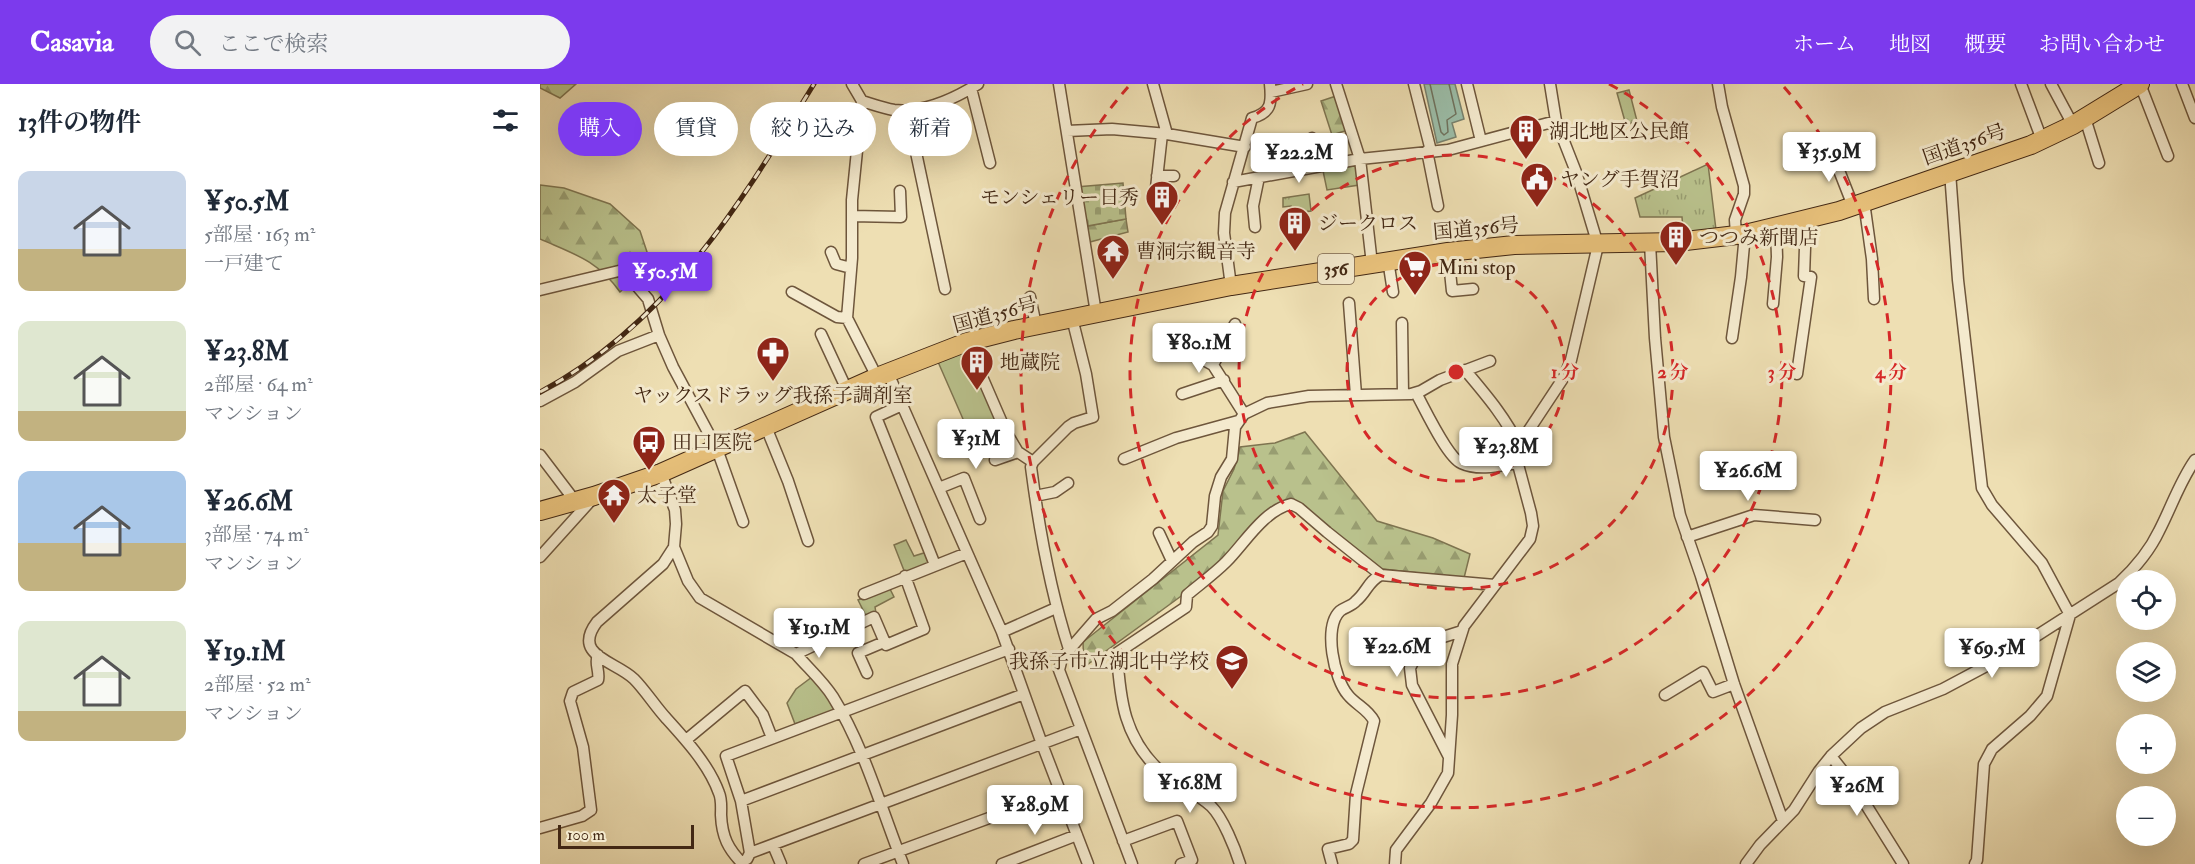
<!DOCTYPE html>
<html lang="ja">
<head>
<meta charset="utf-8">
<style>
	:root { --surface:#fff; --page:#f2f2f3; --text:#1f2937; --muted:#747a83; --accent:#7c3aed }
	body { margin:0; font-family:"IM FELL Double Pica","Noto Serif JP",serif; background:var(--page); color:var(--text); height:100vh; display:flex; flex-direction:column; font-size:22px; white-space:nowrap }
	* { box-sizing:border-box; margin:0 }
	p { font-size:20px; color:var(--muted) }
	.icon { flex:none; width:33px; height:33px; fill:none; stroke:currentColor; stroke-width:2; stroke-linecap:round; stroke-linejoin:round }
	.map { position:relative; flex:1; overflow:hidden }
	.sheet { display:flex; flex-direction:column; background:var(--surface); width:540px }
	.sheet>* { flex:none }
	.guide { position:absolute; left:18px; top:18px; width:570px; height:54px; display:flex; gap:12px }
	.buttons { position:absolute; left:1576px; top:486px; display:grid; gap:12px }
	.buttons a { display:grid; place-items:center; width:60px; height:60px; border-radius:50%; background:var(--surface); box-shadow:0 6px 24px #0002; font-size:30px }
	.scale { position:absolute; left:18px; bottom:15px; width:136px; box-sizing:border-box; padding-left:6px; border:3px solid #432814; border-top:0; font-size:16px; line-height:21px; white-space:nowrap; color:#432814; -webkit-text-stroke:4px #f4eace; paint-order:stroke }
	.price { position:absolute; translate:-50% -51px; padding:0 14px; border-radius:6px; background:#fff; color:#222; font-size:20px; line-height:39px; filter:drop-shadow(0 2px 3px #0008) }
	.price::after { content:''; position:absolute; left:50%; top:36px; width:18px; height:14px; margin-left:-9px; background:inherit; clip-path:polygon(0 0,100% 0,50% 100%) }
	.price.on { background:var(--accent); color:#fff }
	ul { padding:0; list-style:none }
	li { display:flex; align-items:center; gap:18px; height:150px; padding:0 18px }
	li span { display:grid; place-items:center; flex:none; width:168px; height:120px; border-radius:12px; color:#555 }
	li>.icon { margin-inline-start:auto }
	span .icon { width:72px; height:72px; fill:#fffc; stroke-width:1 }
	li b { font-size:26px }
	h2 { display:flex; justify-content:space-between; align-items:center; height:72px; padding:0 18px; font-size:26px }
	.chip { padding:0 21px; border-radius:27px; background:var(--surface); box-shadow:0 6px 24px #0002; font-size:21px; line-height:54px }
	.chip.on { background:var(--accent); color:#fff }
	header { display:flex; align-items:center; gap:36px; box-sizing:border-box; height:84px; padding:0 30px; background:var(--accent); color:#fff }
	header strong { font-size:28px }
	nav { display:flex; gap:33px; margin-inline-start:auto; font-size:21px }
	.search { width:420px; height:54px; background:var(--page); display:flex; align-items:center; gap:15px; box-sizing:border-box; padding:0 21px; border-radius:33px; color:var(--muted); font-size:22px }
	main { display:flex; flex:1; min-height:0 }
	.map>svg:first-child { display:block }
</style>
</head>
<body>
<header>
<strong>Casavia</strong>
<div class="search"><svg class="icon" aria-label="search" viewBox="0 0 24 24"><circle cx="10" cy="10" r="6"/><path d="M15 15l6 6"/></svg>ここで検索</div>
<nav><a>ホーム</a><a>地図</a><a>概要</a><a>お問い合わせ</a></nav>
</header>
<main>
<section class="sheet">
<h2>13件の物件<svg class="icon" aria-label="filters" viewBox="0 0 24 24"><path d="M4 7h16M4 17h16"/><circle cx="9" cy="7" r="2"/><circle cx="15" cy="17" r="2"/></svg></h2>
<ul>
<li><span style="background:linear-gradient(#c9d6e8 65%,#c2b280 0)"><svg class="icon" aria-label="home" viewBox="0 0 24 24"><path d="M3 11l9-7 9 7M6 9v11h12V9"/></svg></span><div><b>¥50.5M</b><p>5部屋 · 163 m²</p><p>一戸建て</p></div></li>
<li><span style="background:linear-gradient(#dfe7d0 75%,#c2b280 0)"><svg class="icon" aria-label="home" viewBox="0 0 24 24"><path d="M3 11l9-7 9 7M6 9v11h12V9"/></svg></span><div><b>¥23.8M</b><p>2部屋 · 64 m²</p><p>マンション</p></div></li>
<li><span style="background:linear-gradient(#a9c7e8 60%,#c2b280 0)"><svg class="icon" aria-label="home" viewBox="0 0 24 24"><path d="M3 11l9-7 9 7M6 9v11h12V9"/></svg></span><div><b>¥26.6M</b><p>3部屋 · 74 m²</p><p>マンション</p></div></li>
<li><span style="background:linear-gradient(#dfe7d0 75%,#c2b280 0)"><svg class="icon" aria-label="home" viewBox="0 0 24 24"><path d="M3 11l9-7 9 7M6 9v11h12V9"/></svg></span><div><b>¥19.1M</b><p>2部屋 · 52 m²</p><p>マンション</p></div></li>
</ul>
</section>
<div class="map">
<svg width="1655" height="780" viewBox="0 0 1655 780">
	<defs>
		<pattern id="grass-tufts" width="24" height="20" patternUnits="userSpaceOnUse" patternTransform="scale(1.5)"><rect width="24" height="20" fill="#b9c18c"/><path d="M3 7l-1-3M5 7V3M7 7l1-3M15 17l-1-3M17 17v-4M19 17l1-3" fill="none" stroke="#989d71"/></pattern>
		<pattern id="forest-firs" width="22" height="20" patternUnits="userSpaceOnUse" patternTransform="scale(1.5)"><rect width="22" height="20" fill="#b9c18c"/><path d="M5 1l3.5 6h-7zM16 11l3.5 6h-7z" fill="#989d71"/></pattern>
		<pattern id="cemetery-stones" width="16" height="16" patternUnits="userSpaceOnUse" patternTransform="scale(1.5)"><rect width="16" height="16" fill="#b9c18c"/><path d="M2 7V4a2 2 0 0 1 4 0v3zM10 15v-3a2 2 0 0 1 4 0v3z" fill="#989d71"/></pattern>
	</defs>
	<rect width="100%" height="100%" fill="#eedfb3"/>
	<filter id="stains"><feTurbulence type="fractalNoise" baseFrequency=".00333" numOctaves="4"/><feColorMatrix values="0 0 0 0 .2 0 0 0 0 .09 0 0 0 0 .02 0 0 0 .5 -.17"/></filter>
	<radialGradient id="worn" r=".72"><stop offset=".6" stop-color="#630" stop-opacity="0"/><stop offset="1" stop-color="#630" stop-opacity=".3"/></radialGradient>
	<!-- grass -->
	<path fill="url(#grass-tufts)" stroke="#7e7450" stroke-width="1.5" d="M 1089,6 L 1097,37 L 1086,41 L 1077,9 Z
		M 1168,80 L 1177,154 L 1144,158 L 1142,133 L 1100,133 L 1095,114 Z
		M 769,110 L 771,127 L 751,130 L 751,122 L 743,123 L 743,114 Z"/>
	<!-- forest -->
	<path fill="url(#forest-firs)" stroke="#7e7450" stroke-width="1.5" d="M 0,0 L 36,0 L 20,14 L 0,4 Z
		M 799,11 L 811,45 L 792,51 L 781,17 Z
		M 0,101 L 24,104 L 70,120 L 100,147 L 108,171 L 95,195 L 80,208 C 57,176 34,170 0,155 Z
		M 586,135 L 588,148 L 546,159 L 542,143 Z
		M 765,348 L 837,437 L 893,454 L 930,470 L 924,494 L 834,484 L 754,422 L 736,425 L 659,499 L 544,583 L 543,558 L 678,451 L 683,407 L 694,385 L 700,363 L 735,359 Z"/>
	<!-- cemetery -->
	<path fill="url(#cemetery-stones)" stroke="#7e7450" stroke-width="1.5" d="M 583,99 L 586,135 L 542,143 L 536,103 Z"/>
	<!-- green -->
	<path fill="#b9c18c" stroke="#7e7450" stroke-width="1.5" d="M 820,75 L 819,101 L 787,106 L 782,82 Z
		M 427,258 L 460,336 L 430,351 L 395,271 Z
		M 366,456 L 374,472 L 387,468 L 392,479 L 365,489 L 354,461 Z
		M 349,503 L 354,513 L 335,523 L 336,529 L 326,532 L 318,516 Z
		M 272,593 L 297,625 L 255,640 L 247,619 L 256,605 Z"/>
	<!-- water -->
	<path fill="#9bbda8" stroke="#78816d" stroke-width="1.5" d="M 884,0 L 915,0 L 924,35 L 912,39 L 916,53 L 897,59 Z"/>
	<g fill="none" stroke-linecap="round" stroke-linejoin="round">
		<!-- shore -->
		<path stroke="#6f725e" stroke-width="1.5" d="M 890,0 L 901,48 L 904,51 L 908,48 L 907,36 L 916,30 L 909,0"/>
		<defs>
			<path id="minor" d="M 312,0 L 322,17
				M 519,0 L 556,229
				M 613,0 L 627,50
				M 796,0 L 820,75 L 832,180
				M 874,0 L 891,67
				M 927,0 L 941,57
				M 1178,0 L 1182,23 L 1204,102 L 1204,110 L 1195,136 L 1196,151
				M 1481,0 L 1502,56
				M 1511,0 L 1533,41
				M 1600,0 L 1628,72
				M 1642,0 L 1655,34
				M 431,4 L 450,79
				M 731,8 L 767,0
				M 367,26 L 405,205
				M 1545,34 L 1559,79
				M 527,47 L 572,45 L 627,50 L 705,63
				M 772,54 L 782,82
				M 1291,66 L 1313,122
				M 887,67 L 898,122
				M 1410,88 L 1418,196 L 1442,404 L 1452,421 L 1502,479 L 1530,531 L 1507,612 L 1490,632 L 1452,665 L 1444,680 L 1437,776 L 1435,780
				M 617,92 L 634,92
				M 693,98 L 820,75 L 908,66 L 1016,37
				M 616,104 L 622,50
				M 1324,118 L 1332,175 L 1334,215
				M 312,132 L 361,133 L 360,107
				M 715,143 L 713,122 L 719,93
				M 1110,159 L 1115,254 L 1124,353 L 1140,431 L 1161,492 L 1194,600 L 1243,737
				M 291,168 L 296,180 L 311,184
				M 908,168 L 912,207 L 933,205
				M 848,176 L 853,208
				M 691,202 L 684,149 L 685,129 L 712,34 C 731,29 732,19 730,0
				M 0,206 L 83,186 L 108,215 L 119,251 L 133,283 L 177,365 L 203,438
				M 252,208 L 297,233 L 307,234
				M 490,213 L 496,241
				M 809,219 L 816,311
				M 1233,220 L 1237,173 L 1236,142
				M 862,239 L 863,310
				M 695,240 L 673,281 L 704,330
				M 281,250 L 307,306
				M 1192,254 L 1201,193 L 1205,150
				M 427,258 L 466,348 L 478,368 L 493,378
				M 640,263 L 673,281
				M 925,286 C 946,311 966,334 980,364
				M 348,289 L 462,548 L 502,660 L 548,780
				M 1257,290 L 1271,193 L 1264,192 L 1266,136
				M 337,293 L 307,234 L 312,174 L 312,116 L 322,17 C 332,20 343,24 354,26 C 383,29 414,15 438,0
				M 876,309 C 884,323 907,373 921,379 C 938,387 959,382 977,379
				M 642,310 L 684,296
				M 0,317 L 35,298 L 78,267 L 119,251
				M 362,321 L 336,333 L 395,481
				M 226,343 L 248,397 L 268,457
				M 0,371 L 35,417
				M 584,375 L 636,354 L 698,337
				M 455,376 L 478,368
				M 121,389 L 135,426 L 136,440 L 134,463 L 123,480 L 57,538 C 31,572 76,577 94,595 C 105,606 115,622 126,634 C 146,656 169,681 179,709 C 182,716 181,724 181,731 C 182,753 188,765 203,780
				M 399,404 L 424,394 L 440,435
				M 495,412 L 515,408 L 528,399
				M 619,449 L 632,477
				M 1147,453 L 1214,431 L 1275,436
				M 134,463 L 148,497 L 160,514 L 256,570 L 334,533 L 346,561 L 384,545 L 365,492
				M 0,473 L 54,413
				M 324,510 L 427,469
				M 462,548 L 516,524
				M 529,565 C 510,506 499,445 491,383 L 493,378 L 528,343 L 534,339 L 553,333 L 546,290 L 532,234
				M 256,570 C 268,584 283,597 293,613 C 324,663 341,724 363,780
				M 327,589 L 318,569 L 344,558
				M 1125,611 L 1163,588 L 1173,608 L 1194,600
				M 146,656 L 205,607 L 223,631 L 232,654
				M 1291,672 L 1313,700 L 1363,780
				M 909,673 L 872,601 L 870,584 L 877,570 L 897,555 L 922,547
				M 201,717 L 484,610
				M 0,744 L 42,732 L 51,726 L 43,663 L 30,617 L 33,608 L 58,596 C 60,587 54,579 58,571
				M 583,757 L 637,737 L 652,776 L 641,780
				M 233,761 L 241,780
				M 210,769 L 201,717 L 186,672 L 469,565
				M 207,775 L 210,769 L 541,645
				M 324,780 L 520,708
				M 462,780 L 537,751
				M 592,780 L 519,586 L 522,574 L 556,535 L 572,527 L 613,495 L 653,458 L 668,448 L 672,442 L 675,412 L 681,393 L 692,375 L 695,343 L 704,330 L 727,319 L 769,312 L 871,310 L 881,307 L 900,296 L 950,277
				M 700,780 C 695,764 683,734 671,722 C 656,708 636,701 621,688 C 584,654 580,616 577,569 L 646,523 L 647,511 C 660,500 674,490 686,478 C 705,459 723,427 751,420 L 759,424 L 787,448 L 841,491
				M 792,780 L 788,765 L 809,760 L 813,756 L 816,710 L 834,637 C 828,625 816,621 808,611 C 794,595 783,543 800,527 C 805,523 812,522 816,517 C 827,508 828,497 841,491 L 955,501
				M 855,780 L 856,766 L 891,719 L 908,689 L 912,631 L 912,580 L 924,542 L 990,455 L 993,442 L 991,429 L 976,373 L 983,355 L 1024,293 L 1031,276 L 1058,161 L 1036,88 L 1016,37 L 1010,0
				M 1206,780 L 1220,761 L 1254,726 L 1279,687 L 1291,672 L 1321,644 L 1345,628 L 1403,605 L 1465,572 L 1579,499 C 1594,485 1610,466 1619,447 C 1631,424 1640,397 1655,376"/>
			<path id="trunk" d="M 0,427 L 54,412 L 121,389 L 337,293 L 427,258 L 474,246 L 691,202 L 908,168 L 974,161 L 1137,158 L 1205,150 L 1299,127 L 1491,61 L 1533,41 L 1600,0"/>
		</defs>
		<!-- minor casing -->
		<use href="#minor" stroke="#6e563c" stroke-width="13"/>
		<!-- trunk casing -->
		<use href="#trunk" stroke="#432814" stroke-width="20"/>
		<!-- minor -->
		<use href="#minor" stroke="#f4eace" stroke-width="10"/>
		<!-- trunk -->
		<use href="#trunk" stroke="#e7c07a" stroke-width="18"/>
		<defs>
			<path id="rail" d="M 0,308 C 128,240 200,120 274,0"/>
		</defs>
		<!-- rail casing -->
		<use href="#rail" stroke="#432814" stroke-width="5"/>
		<!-- rail -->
		<use href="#rail" stroke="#f4eace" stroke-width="3" stroke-dasharray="9" stroke-linecap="butt"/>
	</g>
	<!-- distance rings -->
	<g fill="none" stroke="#d62828" stroke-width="3" stroke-dasharray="10 8">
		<circle cx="916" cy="288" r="109"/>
		<circle cx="916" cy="288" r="217"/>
		<path d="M1069 0A326 326 0 1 1 763 0"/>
		<path d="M1244 3A435 435 0 1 1 588 3"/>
	</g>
	<!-- icons -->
	<defs>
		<symbol id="building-pin" viewBox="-11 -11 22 30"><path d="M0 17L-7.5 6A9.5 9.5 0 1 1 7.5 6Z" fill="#8f2418" stroke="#f4eace"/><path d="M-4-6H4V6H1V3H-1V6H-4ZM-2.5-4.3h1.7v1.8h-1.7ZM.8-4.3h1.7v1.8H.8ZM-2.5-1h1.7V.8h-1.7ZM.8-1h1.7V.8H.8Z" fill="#fff"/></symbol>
		<symbol id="civic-pin" viewBox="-11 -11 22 30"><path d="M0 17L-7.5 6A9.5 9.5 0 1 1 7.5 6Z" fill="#8f2418" stroke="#f4eace"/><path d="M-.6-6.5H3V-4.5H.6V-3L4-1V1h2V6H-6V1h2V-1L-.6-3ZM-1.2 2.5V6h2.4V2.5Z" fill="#fff"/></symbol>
		<symbol id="temple-pin" viewBox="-11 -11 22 30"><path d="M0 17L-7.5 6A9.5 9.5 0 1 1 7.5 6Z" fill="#8f2418" stroke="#f4eace"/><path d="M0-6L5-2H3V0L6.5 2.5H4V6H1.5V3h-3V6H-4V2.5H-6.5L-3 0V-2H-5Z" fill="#fff"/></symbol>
		<symbol id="supermarket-pin" viewBox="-11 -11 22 30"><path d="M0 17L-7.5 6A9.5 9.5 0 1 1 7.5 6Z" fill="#8f2418" stroke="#f4eace"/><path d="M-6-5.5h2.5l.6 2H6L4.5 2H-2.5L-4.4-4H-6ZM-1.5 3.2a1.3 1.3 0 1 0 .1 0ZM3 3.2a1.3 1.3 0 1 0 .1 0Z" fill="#fff"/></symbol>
		<symbol id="pharmacy-pin" viewBox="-11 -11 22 30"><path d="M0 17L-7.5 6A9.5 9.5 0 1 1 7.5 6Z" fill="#8f2418" stroke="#f4eace"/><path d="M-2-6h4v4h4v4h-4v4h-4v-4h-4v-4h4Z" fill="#fff"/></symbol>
		<symbol id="bus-pin" viewBox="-11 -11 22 30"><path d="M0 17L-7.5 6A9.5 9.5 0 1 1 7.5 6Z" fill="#8f2418" stroke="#f4eace"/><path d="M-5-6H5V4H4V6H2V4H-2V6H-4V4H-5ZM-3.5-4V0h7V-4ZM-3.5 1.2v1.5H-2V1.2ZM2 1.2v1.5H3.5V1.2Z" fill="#fff"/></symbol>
		<symbol id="school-pin" viewBox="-11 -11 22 30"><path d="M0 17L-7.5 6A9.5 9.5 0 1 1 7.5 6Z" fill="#8f2418" stroke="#f4eace"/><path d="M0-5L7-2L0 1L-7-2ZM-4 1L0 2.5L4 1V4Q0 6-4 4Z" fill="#fff"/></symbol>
	</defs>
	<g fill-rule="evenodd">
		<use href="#building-pin" x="967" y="28" width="38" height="52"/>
		<use href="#civic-pin" x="978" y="76" width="38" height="52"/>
		<use href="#building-pin" x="603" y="94" width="38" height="52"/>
		<use href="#building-pin" x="736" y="120" width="38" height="52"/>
		<use href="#building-pin" x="1117" y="134" width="38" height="52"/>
		<use href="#temple-pin" x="554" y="148" width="38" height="52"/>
		<use href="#supermarket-pin" x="856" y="164" width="38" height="52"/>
		<use href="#pharmacy-pin" x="214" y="250" width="38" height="52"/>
		<use href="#building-pin" x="418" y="259" width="38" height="52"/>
		<use href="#bus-pin" x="90" y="339" width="38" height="52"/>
		<use href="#temple-pin" x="55" y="392" width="38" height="52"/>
		<use href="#school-pin" x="673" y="558" width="38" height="52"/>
	</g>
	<g text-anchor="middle" stroke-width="6" stroke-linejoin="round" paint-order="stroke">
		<!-- shield labels -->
		<rect fill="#f4eace" stroke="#78624c" stroke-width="1.5" x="778" y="170" width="36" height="30" rx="4.5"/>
		<g font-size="18" font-weight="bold" fill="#432814">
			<text x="796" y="191">356</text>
		</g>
		<!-- poi labels -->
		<g font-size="20" fill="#432814" stroke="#f4eace" text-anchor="start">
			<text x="1009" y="54">湖北地区公民館</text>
			<text x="1020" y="102">ヤング手賀沼</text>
			<text x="599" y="120" text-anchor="end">モンシェリー日秀</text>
			<text x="778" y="146">ジークロス</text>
			<text x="1159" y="160">つつみ新聞店</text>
			<text x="596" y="174">曹洞宗観音寺</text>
			<text x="898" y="190">Mini stop</text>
			<text x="460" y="285">地蔵院</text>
			<text x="233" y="318" text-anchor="middle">ヤックスドラッグ我孫子調剤室</text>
			<text x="132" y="365">田口医院</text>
			<text x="97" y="418">太子堂</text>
			<text x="669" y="584" text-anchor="end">我孫子市立湖北中学校</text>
		</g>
		<!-- street labels -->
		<g font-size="20" fill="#432814" stroke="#f4eace">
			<text transform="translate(1424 60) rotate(-19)" y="7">国道356号</text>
			<text transform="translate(936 144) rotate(-5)" y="7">国道356号</text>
			<text transform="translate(455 230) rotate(-15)" y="7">国道356号</text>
		</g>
	</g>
	<circle cx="916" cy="288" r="9" fill="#d62828" stroke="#f4eace" stroke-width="3"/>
	<g font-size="18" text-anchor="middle" font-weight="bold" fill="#d62828" stroke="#f4eace" stroke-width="6" stroke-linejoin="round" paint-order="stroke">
		<text x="1025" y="294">1 分</text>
		<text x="1133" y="294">2 分</text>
		<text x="1242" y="294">3 分</text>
		<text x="1351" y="294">4 分</text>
	</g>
	<rect width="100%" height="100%" filter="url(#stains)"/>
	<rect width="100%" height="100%" fill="url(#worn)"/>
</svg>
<div class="buttons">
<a><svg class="icon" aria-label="locate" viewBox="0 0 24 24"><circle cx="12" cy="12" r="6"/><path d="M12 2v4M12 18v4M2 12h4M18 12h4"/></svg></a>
<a><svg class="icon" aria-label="layers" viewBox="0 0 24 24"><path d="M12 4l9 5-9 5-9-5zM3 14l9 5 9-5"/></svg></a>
<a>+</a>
<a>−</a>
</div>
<div class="scale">100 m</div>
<b class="price" style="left:1289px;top:99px">¥35.9M</b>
<b class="price" style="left:759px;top:100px">¥22.2M</b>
<b class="price on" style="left:125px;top:219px">¥50.5M</b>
<b class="price" style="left:659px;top:290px">¥80.1M</b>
<b class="price" style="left:436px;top:386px">¥31M</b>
<b class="price" style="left:966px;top:394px">¥23.8M</b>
<b class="price" style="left:1208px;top:418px">¥26.6M</b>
<b class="price" style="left:279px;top:575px">¥19.1M</b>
<b class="price" style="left:857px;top:594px">¥22.6M</b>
<b class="price" style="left:1452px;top:595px">¥69.5M</b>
<b class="price" style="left:650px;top:730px">¥16.8M</b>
<b class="price" style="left:1317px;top:733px">¥26M</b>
<b class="price" style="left:495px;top:752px">¥28.9M</b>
<div class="guide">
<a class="chip on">購入</a>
<a class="chip">賃貸</a>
<a class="chip">絞り込み</a>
<a class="chip">新着</a>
</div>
</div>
</main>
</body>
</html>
